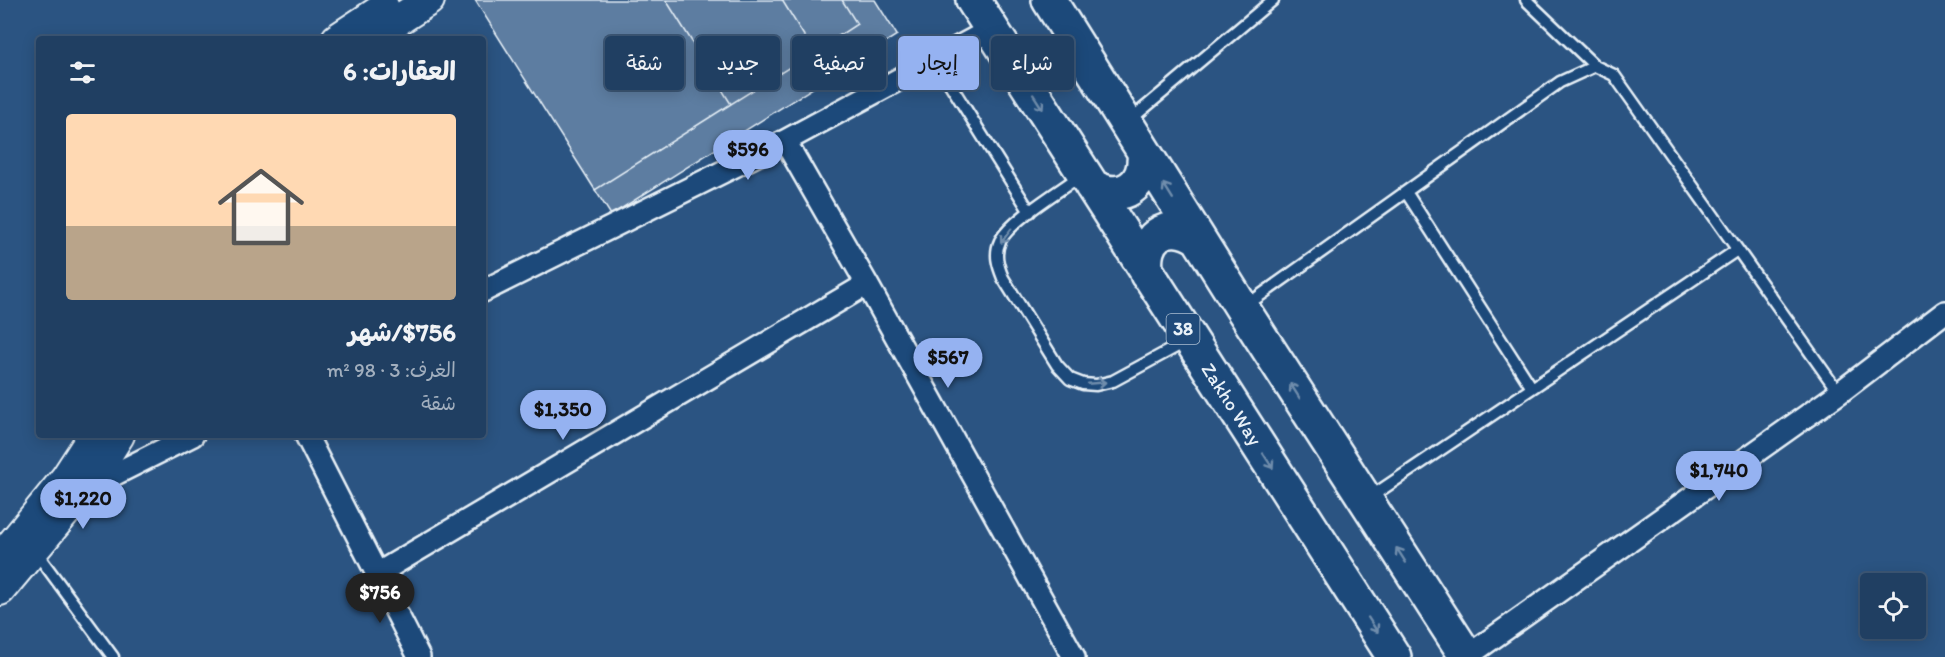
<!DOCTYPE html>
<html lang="ar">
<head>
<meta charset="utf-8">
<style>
	:root { --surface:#203f62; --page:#2d4a6b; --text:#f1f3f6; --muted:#a2afbe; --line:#3d5877; --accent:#95b2f1 }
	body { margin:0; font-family:Itim,"Playpen Sans Arabic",sans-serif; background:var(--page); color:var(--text); direction:rtl; height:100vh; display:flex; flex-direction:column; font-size:22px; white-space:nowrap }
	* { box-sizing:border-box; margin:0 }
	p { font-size:20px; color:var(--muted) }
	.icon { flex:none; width:33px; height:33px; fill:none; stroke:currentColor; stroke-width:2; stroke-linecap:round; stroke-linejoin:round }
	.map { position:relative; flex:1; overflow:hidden; direction:ltr }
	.side { position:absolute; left:36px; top:36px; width:450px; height:402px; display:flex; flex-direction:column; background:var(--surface); border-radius:6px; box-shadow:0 3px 15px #0003,0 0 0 2px var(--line); direction:rtl }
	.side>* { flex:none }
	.guide { position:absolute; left:504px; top:36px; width:570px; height:54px; direction:rtl; display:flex; gap:12px }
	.controls { position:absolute; left:1860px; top:573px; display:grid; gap:12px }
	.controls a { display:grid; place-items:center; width:66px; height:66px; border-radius:6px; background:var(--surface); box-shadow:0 3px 15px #0003,0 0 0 2px var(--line); font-size:30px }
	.price { position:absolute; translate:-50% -51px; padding:0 14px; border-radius:21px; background:var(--accent); color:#111; font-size:20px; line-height:39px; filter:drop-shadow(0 2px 3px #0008) }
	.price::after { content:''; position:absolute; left:50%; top:36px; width:18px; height:14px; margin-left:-9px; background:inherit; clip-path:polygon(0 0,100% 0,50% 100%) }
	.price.on { background:#222; color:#fff }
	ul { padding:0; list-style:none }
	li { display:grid; align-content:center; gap:12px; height:318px; padding:0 30px }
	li+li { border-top:2px solid var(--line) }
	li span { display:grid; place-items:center; height:186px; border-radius:6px; color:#555 }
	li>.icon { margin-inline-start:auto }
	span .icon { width:108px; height:108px; fill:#fffc; stroke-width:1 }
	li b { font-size:26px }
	h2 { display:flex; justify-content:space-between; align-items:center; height:72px; padding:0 30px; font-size:26px }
	.pill { padding:0 21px; border-radius:6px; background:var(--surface); box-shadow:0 3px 15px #0003,0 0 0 2px var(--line); font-size:21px; line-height:54px }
	.pill.on { background:var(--accent); color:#111 }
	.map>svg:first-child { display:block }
</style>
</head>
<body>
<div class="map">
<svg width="1945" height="657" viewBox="0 0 1945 657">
	<rect width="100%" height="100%" fill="#2b5482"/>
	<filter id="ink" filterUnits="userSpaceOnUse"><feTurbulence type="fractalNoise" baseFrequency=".0167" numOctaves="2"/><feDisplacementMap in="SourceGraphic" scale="12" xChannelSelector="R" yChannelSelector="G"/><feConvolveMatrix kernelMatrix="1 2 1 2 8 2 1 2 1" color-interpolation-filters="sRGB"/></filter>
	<g filter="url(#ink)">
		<!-- building -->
		<path fill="#5d7da1" stroke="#e8f1f8" stroke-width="1.5" d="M 475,0 L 875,0 L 897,35 L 611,215 Z
			M 475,0 L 666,0 L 731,104 L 595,190 Z
			M 666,0 L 782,0 L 814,52 L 731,104 Z
			M 782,0 L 842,0 L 857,24 L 814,52 Z"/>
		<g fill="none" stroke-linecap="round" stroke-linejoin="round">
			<defs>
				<path id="lane" d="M 1526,0 L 1595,66
					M 935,60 L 1030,212
					M 1130,120 L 1273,0
					M 1081,175 C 1060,191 1012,219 1000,241 C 994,254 998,266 1003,278 L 1057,365 L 1070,379 L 1083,384 L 1096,385 L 1113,381 L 1187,341
					M 1406,192 L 1532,388
					M 1244,307 L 1560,82 L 1595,66 L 1614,75 L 1839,393
					M 1369,498 L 1737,250
					M 35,551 L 113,657"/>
				<path id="street" d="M 785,141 L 867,284 L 1074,657
					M 483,291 L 785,141 L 992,29
					M 306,435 L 377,574 L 867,284
					M 85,489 L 193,435
					M 377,574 L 419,657
					M 1466,657 L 1839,393 L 1945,312"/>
				<path id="secondary" d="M 337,39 L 384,8
					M 369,39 L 429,0
					M 0,559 L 66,478 L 94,435
					M 0,590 L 87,486 L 119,435"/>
				<path id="highway" d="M 973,0 L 1394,657
					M 1049,0 L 1242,308 L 1467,657
					M 1092,186 C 1122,203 1147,186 1144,152
					M 1147,274 C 1139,238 1167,217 1198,238"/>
			</defs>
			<!-- lane casing -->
			<use href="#lane" stroke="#e8f1f8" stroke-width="15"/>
			<!-- street casing -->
			<use href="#street" stroke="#e8f1f8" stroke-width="26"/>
			<!-- secondary casing -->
			<use href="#secondary" stroke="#e8f1f8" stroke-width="34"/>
			<!-- highway casing -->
			<use href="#highway" stroke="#e8f1f8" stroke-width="38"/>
			<!-- lane -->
			<use href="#lane" stroke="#1f4a7a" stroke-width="10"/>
			<!-- street -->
			<use href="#street" stroke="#1f4a7a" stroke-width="21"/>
			<!-- secondary -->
			<use href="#secondary" stroke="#1f4a7a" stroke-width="30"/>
			<!-- highway -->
			<use href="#highway" stroke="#1f4a7a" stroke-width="33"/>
		</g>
		<!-- one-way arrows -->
		<defs><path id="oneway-shaft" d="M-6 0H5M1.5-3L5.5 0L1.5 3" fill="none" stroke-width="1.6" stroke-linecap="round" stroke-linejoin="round" transform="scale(1.5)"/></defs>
		<g stroke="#6f8dac">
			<use href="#oneway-shaft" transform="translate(1038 102) rotate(57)"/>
			<use href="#oneway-shaft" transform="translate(1168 191) rotate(-122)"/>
			<use href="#oneway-shaft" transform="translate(1006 236) rotate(126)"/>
			<use href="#oneway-shaft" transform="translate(1097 383) rotate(-5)"/>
			<use href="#oneway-shaft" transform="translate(1295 391) rotate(-123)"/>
			<use href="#oneway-shaft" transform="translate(1268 461) rotate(57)"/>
			<use href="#oneway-shaft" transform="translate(1401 555) rotate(-123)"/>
			<use href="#oneway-shaft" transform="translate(1373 625) rotate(57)"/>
		</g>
	</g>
	<g text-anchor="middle" stroke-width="4.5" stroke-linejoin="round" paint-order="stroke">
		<!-- shield labels -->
		<rect fill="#1f4a7a" stroke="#acbfd2" stroke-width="1.5" x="1166.5" y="314" width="33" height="30" rx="4.5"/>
		<g font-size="18" font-weight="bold" fill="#e8f1f8">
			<text x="1183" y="335">38</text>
		</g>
		<!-- street labels -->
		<g font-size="20" fill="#e8f1f8" stroke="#1f4a7a">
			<text transform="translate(1232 404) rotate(57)" y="7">Zakho Way</text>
		</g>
	</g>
</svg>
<div class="controls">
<a><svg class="icon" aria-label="locate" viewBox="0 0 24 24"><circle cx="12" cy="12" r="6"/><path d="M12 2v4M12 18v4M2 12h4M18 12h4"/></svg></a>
</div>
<b class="price" style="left:748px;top:181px">$596</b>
<b class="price" style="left:948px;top:389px">$567</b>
<b class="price" style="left:563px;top:441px">$1,350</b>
<b class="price" style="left:1719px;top:502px">$1,740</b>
<b class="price" style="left:83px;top:530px">$1,220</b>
<b class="price on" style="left:380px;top:624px">$756</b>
<div class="guide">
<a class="pill">شراء</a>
<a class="pill on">إيجار</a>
<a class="pill">تصفية</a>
<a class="pill">جديد</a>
<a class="pill">شقة</a>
</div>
<section class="side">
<h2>العقارات: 6<svg class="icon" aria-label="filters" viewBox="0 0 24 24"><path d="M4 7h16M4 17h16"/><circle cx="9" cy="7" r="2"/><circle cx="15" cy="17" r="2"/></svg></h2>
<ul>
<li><span style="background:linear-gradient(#ffd9b3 60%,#b9a48a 0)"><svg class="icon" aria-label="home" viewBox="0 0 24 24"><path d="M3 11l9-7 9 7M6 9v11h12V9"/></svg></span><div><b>$756/شهر</b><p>الغرف: 3 · 98 m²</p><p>شقة</p></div></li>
</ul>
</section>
</div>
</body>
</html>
